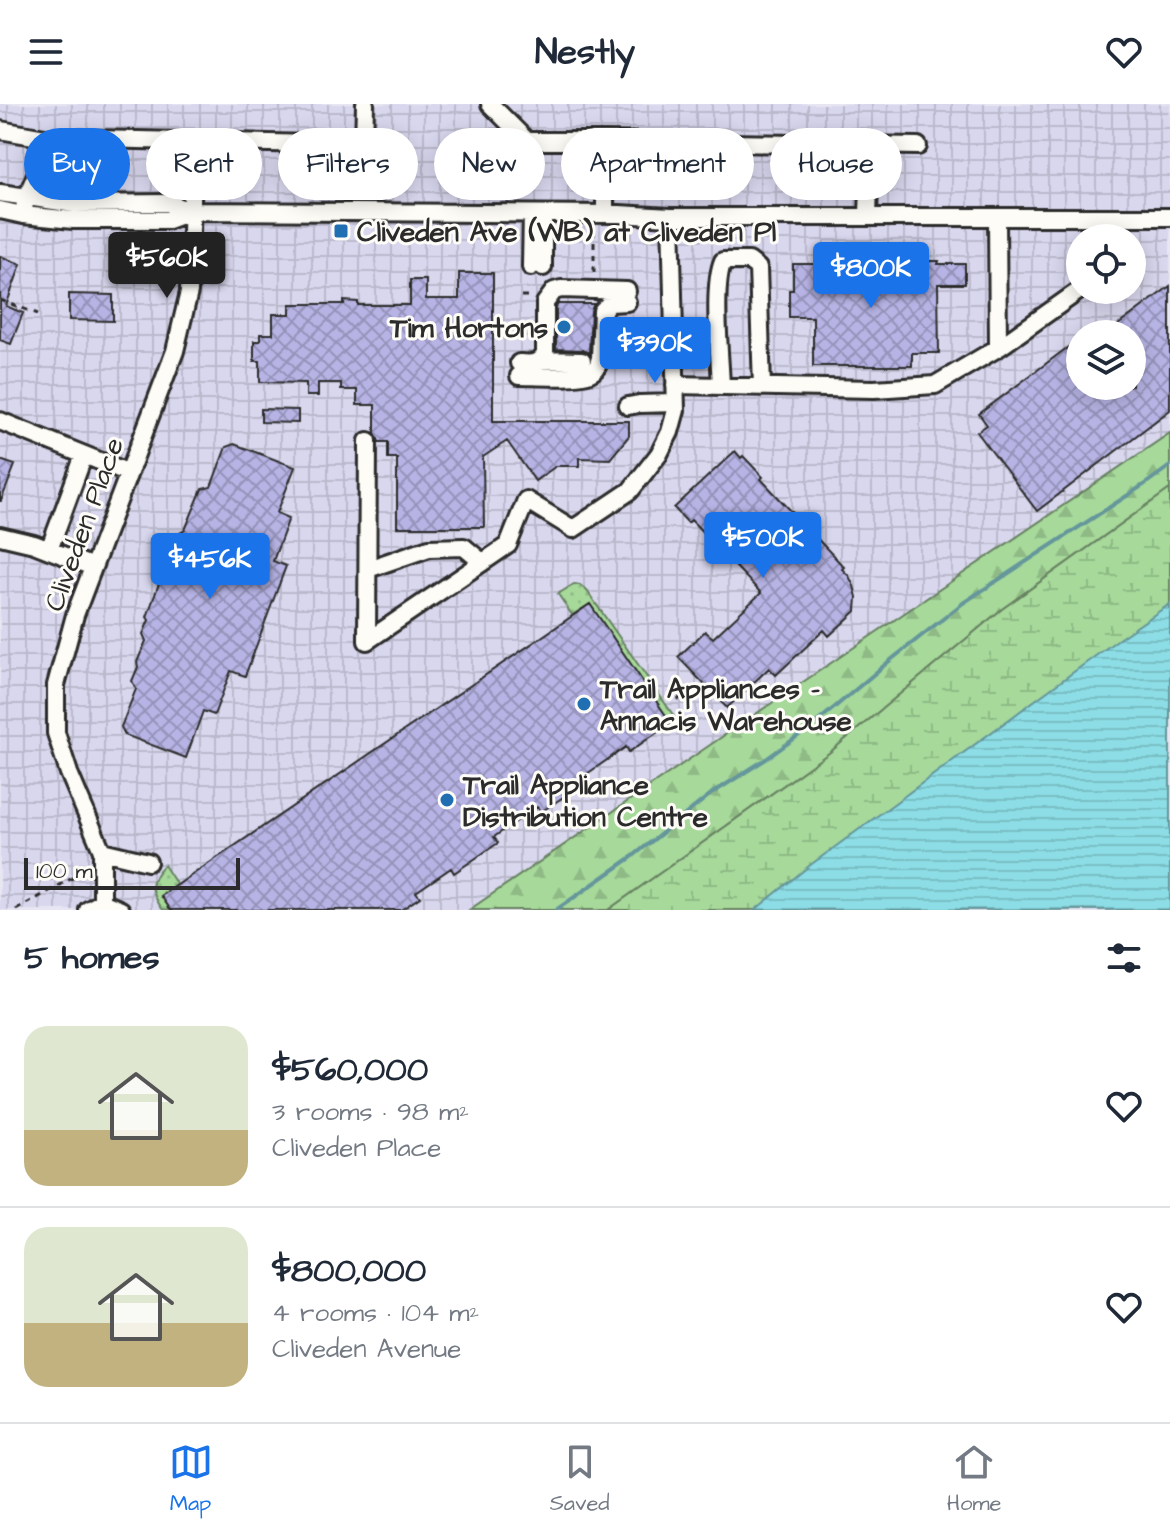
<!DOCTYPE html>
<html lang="en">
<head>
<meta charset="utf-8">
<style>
	:root { --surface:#fff; --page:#f6f6f7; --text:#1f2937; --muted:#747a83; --line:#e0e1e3; --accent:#1a73e8 }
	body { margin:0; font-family:"Architects Daughter",sans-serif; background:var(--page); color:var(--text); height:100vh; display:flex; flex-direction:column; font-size:30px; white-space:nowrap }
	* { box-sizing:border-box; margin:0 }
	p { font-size:26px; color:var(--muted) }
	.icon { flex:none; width:44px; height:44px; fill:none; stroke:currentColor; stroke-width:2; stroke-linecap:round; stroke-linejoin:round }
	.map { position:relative; height:806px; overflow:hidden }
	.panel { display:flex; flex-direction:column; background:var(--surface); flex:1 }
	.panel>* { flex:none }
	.guide { position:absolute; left:24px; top:24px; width:1122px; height:72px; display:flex; gap:16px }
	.fabs { position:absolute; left:1066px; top:120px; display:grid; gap:16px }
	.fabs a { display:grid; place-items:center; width:80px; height:80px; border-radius:50%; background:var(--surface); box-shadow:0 4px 20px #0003; font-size:40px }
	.scale { position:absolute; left:24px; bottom:20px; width:216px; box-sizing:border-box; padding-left:8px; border:4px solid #2b2b2b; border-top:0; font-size:22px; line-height:28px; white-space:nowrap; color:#2b2b2b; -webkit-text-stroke:6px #fdfcf7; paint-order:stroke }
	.price { position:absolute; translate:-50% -68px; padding:0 18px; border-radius:8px; background:var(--accent); color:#fff; font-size:26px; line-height:52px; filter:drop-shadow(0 2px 4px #0008) }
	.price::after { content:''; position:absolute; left:50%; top:48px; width:24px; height:18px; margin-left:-12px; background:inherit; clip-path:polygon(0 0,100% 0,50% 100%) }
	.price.current { background:#222; color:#fff }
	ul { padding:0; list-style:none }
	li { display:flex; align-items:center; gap:24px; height:200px; padding:0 24px }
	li+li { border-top:2px solid var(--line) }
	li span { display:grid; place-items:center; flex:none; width:224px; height:160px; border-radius:24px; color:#555 }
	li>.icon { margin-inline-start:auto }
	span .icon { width:96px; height:96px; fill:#fffc; stroke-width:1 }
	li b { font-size:34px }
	h2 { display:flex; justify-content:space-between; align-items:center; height:96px; padding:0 24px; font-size:34px }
	.pill { padding:0 28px; border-radius:36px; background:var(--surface); box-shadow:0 4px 20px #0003; font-size:28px; line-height:72px }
	.pill.current { background:var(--accent); color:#fff }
	header { display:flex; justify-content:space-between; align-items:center; height:104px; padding:0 24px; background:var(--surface); font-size:36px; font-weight:700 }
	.tabs { display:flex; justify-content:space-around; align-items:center; height:112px; border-top:2px solid var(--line); background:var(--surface); font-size:22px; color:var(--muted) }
	.tabs a { display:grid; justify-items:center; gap:4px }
	.tabs .current { color:var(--accent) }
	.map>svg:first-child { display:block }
</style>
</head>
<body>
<header><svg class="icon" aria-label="menu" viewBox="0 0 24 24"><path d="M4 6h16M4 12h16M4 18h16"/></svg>Nestly<svg class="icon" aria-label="heart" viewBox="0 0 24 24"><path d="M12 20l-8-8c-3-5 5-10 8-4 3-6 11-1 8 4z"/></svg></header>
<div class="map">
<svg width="1170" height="806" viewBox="0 0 1170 806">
	<defs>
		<pattern id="industrial-grid" width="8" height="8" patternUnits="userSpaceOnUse" patternTransform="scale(2)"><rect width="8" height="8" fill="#d9d7ee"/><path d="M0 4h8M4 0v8" fill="none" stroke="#bab9cc"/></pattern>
		<pattern id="grass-dots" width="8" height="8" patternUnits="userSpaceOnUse" patternTransform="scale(2)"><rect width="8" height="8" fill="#a6d99a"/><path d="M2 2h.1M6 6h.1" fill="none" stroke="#8fba85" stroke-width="1.8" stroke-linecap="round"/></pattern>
		<pattern id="forest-firs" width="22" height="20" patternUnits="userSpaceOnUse" patternTransform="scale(2)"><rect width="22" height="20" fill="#a6d99a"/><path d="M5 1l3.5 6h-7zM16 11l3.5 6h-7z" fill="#8fba85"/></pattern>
		<pattern id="wetland-marsh" width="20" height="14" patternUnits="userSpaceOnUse" patternTransform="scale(2)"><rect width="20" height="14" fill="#a6d99a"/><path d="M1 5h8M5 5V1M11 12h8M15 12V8" fill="none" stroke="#8fba85"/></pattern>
		<pattern id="water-rules" width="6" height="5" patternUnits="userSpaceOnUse" patternTransform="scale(2)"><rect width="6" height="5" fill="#8cdde5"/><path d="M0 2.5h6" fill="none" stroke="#79bec5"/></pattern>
		<pattern id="building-cross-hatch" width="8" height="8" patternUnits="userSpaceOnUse" patternTransform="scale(2)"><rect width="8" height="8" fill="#b7b4e5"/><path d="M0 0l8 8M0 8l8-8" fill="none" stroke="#9593ba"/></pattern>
	</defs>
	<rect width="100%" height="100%" fill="#e8e6f2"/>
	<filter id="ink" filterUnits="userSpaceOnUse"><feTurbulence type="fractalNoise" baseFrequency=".0125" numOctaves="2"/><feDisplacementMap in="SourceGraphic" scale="16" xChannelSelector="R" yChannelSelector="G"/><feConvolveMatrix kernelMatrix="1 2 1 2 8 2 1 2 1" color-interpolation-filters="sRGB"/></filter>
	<g filter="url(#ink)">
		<!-- industrial -->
		<path fill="url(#industrial-grid)" fill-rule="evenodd" d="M 0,0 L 1170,0 L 1170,329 L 710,641 L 469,806 L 0,806 ZM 1080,134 L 1132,134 L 1132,186 L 1080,186 ZM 1080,230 L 1132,230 L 1132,282 L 1080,282 Z"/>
		<!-- grass -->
		<path fill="url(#grass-dots)" stroke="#688262" stroke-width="2" d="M 574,480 L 580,481 L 587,487 L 676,615 L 671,619 L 590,500 L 572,511 L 558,490 Z
			M 164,761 L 177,781 L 162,792 L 170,805 L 163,806 C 151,789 147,777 164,761 Z"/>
		<!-- forest -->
		<path fill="url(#forest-firs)" stroke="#688262" stroke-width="2" d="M 1170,329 L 1170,385 L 1002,505 L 829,649 L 608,806 L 469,806 L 710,641 Z"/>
		<!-- wetland -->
		<path fill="url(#wetland-marsh)" stroke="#688262" stroke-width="2" d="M 1170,385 L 1170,523 L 805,806 L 608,806 L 829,649 L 1002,505 Z"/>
		<!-- water -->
		<path fill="url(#water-rules)" stroke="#65969b" stroke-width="2" d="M 1170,500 L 1170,806 L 755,806 L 809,762 L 1120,534 Z"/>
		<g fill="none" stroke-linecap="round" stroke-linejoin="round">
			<!-- stream -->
			<path stroke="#65969b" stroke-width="4" d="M 556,806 L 632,753 L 711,690 L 766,655 L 816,619 L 887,559 L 963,499 L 1145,380 L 1170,362"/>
		</g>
		<!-- building -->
		<path fill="url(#building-cross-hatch)" stroke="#2b2b2b" stroke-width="2" d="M 0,152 L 21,160 L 6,202 L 23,209 L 11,240 L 0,236 Z
			M 820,156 L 846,156 L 846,160 L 912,160 L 912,157 L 939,157 L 938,160 L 965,160 L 965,180 L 938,180 L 939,249 L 912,249 L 912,262 L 813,262 L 813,213 L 789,213 L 789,186 L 793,186 L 793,160 L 820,160 Z
			M 459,169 L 493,169 L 493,317 L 629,317 L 629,332 L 610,355 L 579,354 L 579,362 L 556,362 L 535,377 L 507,337 L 483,353 L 484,423 L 397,423 L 397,354 L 388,354 L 388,338 L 379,338 L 375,329 L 375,301 L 357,301 L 357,286 L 341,286 L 341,279 L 318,279 L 318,292 L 306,292 L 306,279 L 260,278 L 260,257 L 254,257 L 254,237 L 260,237 L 260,230 L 273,230 L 273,210 L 290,210 L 290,200 L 344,200 L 344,197 L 358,198 L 358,201 L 410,201 L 410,176 L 426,176 L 426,195 L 459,195 Z
			M 1170,182 L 1170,306 L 1037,407 L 977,328 L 987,321 L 979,310 L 1080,234 L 1080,282 L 1132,282 L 1132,230 L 1106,230 Z
			M 69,190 L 113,191 L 113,217 L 69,216 Z
			M 558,200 L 594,200 L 591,207 L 589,249 L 582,246 L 556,245 L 556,203 Z
			M 261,305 L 298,306 L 298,319 L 261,318 Z
			M 234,340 L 295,363 L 277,409 L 289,414 L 273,457 L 286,462 L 245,572 L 231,567 L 214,611 L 203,607 L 186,654 L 125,631 L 121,623 L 136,585 L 132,577 L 138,563 L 137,558 L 146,537 L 143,530 L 149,516 L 147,513 L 171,446 L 173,447 L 180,429 L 185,426 L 202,385 L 211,383 L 226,343 Z
			M 735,347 L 741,354 L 743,352 L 763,373 L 761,375 L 844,463 L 842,465 L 849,472 L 854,482 L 857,493 L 856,507 L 829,532 L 824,526 L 776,571 L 769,564 L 727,604 L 678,553 L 705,527 L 713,534 L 761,489 L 691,416 L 688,419 L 674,404 Z
			M 0,356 L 15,361 L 1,397 L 0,397 Z
			M 590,500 L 671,619 L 629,648 L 626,643 L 581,674 L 584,679 L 541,708 L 537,703 L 494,733 L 498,739 L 454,769 L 451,764 L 416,788 L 420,793 L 401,806 L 171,806 L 161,792 Z"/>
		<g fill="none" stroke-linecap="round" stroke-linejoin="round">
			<defs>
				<path id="minor" d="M 490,0 L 527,37 L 605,37
					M 0,26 L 45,34
					M 0,89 L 75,100 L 168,99 L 192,107 L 619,110 L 671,113 L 1170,113
					M 0,106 L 23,111 L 73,116 L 168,116 L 192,107
					M 605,110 L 605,37 L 918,42
					M 23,111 L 26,94 L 44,52 L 45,34 L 364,41 L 365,0
					M 868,113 L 870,41
					M 997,113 L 998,244
					M 531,163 L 532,110
					M 543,163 L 543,110
					M 540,256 L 582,257
					M 519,259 C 531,260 540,261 545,249 L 545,199 L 554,187 L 561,185 L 627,187
					M 519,272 C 534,272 578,275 590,269 C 597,266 598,261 600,254 L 602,207 L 610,199 L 627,198
					M 675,281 L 874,285 L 935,281 L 1001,242 L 1080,186
					M 721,282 C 720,252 712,182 723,157 L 749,157 L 758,164 L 762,283
					M 628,302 L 639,300 L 675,299
					M 0,317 L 129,369
					M 368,337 L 367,537 L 508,441 L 526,396 L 573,425 L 630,387 L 659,350 L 670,328 L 676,306 L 671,113
					M 0,432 L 34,440 L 93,463
					M 49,446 L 84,351
					M 368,465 L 429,444 L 464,443 L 482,458
					M 102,747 L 148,758
					M 102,798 L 102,747 L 69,669 L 56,629 L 56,581 L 75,511 L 175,247 L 189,188 L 194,37
					M 102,798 L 121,806
					M 88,806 L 102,798"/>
			</defs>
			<!-- minor casing -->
			<use href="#minor" stroke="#2b2b2b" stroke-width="22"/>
			<!-- path -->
			<path stroke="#2b2b2b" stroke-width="3" stroke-dasharray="6 6" stroke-linecap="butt" d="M 594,126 L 594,170
				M 521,192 L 531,192
				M 0,196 L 38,210
				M 678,596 L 685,588
				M 16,806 L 76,772 L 88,761"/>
			<!-- minor -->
			<use href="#minor" stroke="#fdfcf7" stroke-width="16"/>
		</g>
	</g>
	<!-- markers -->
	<g fill="#1f6fb2" stroke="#fdfcf7" stroke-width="3">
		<rect x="333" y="119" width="16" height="16" rx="4"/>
		<circle cx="564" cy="223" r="8"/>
		<circle cx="584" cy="600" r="8"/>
		<circle cx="447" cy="696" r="8"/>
	</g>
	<g text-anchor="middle" stroke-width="6" stroke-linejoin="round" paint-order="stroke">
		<!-- poi labels -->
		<g font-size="28" font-weight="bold" fill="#2b2b2b" stroke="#fdfcf7" text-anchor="start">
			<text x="357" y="137">Cliveden Ave (WB) at Cliveden Pl</text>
			<text x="548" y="233" text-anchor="end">Tim Hortons</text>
			<text x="600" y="594">Trail Appliances -<tspan x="600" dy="32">Annacis Warehouse</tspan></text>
			<text x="463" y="690">Trail Appliance<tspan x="463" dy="32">Distribution Centre</tspan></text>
		</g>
		<!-- street labels -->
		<g font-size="28" fill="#2b2b2b" stroke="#fdfcf7">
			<text transform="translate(83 420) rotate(-70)" y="10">Cliveden Place</text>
		</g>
	</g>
</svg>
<div class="fabs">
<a><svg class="icon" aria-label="locate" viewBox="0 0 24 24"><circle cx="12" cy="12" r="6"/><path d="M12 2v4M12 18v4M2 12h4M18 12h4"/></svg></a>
<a><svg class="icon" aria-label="layers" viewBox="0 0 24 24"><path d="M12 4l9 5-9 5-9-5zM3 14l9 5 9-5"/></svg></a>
</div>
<div class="scale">100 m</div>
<b class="price current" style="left:167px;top:196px">$560K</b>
<b class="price" style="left:871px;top:206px">$800K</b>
<b class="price" style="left:655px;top:281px">$390K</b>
<b class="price" style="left:763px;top:476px">$500K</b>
<b class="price" style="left:210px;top:497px">$456K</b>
<div class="guide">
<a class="pill current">Buy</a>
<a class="pill">Rent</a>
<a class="pill">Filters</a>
<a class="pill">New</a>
<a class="pill">Apartment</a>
<a class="pill">House</a>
</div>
</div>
<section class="panel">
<h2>5 homes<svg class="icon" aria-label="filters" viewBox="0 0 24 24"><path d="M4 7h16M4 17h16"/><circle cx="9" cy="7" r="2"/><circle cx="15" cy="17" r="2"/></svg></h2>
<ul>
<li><span style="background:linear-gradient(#dfe7d0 65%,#c2b280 0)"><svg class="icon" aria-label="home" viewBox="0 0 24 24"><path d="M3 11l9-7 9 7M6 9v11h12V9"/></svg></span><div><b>$560,000</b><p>3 rooms · 98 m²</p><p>Cliveden Place</p></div><svg class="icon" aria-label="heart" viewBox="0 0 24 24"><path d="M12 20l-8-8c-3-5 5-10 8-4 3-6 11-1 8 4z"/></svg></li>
<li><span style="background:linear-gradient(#dfe7d0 60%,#c2b280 0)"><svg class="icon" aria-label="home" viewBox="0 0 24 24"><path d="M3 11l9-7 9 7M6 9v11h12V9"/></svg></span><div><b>$800,000</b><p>4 rooms · 104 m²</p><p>Cliveden Avenue</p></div><svg class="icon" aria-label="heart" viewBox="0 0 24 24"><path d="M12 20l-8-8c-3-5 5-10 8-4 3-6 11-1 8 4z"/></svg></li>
</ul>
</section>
<nav class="tabs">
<a class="current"><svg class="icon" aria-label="map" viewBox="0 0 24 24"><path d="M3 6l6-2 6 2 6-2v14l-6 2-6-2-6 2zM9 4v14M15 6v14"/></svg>Map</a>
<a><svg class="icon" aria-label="saved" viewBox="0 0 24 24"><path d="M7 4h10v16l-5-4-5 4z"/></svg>Saved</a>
<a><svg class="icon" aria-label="home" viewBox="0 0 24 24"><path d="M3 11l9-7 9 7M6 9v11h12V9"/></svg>Home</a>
</nav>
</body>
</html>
